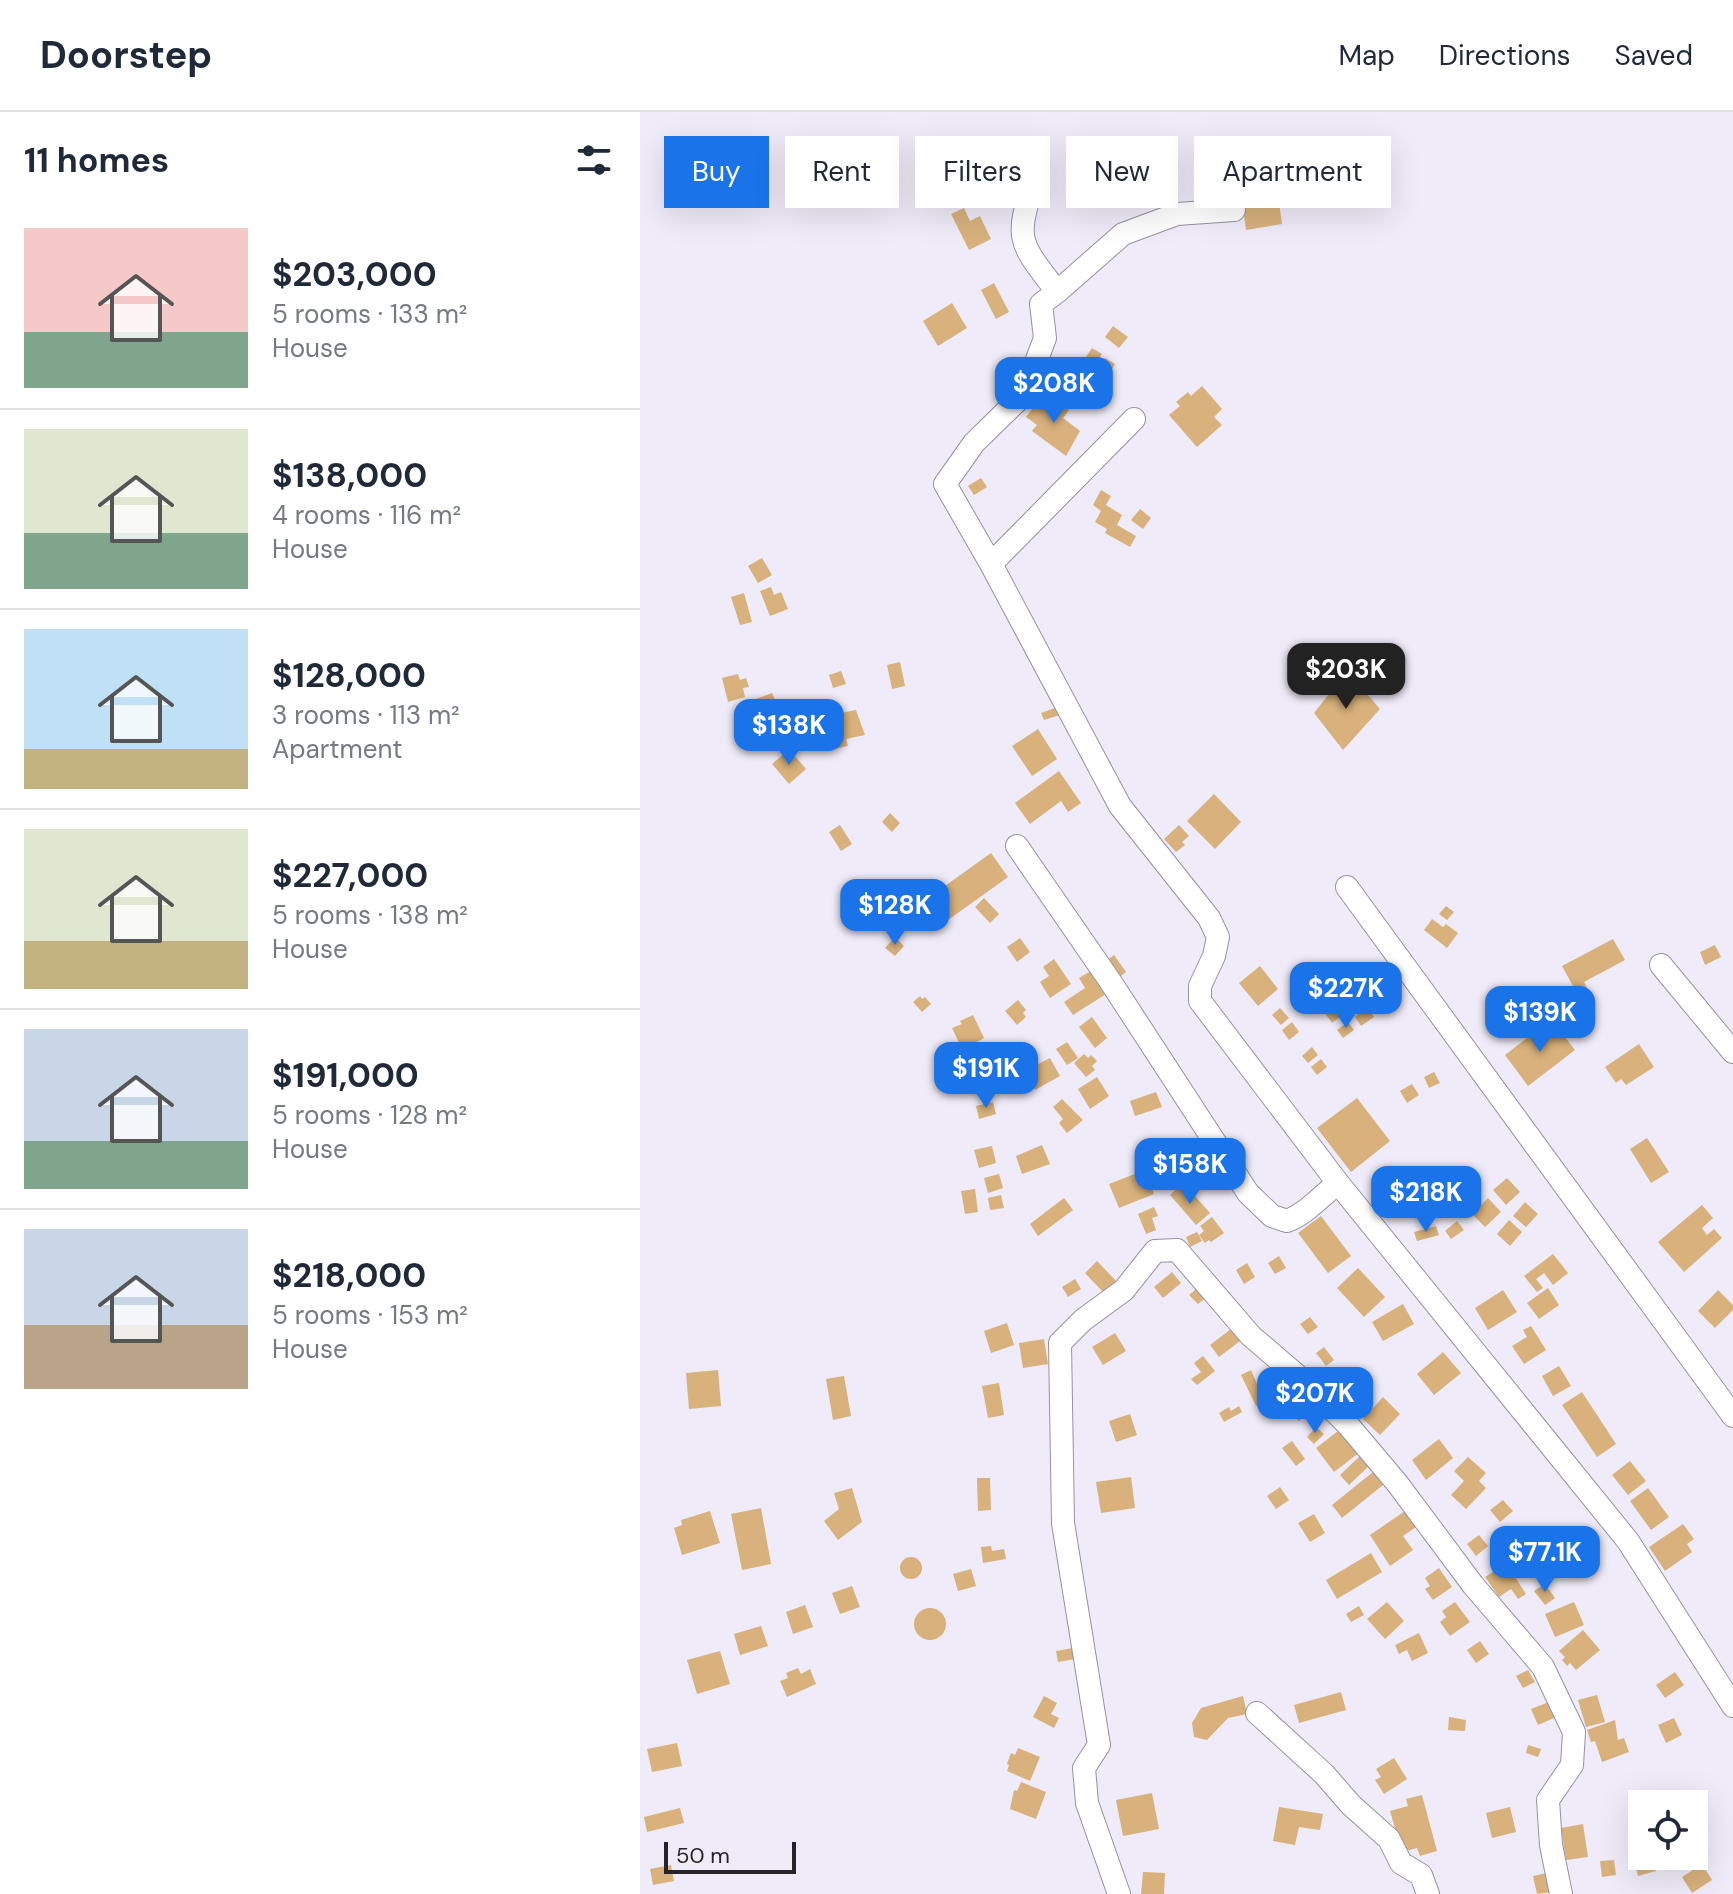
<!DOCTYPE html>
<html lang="en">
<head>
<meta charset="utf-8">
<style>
	:root { --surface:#fff; --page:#f6f6f7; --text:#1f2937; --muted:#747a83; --line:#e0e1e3; --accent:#1a73e8 }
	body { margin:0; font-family:"DM Sans",sans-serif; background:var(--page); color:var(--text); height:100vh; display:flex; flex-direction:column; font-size:30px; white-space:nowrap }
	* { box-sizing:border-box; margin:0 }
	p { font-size:26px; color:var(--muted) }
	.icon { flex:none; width:44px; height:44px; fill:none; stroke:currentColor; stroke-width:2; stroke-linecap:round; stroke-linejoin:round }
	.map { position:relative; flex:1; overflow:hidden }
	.drawer { display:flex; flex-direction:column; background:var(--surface); width:640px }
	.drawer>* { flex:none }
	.hud { position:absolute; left:24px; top:24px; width:760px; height:72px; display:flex; gap:16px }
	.tools { position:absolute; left:988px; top:1678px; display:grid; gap:16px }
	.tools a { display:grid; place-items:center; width:80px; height:80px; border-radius:0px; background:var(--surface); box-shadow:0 8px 32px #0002; font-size:40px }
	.scale { position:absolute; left:24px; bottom:20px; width:132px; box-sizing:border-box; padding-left:8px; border:4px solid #252328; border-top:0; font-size:22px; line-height:28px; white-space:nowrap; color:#252328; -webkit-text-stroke:6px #efebf8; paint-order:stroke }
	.price { position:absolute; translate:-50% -68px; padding:0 18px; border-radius:16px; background:var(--accent); color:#fff; font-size:26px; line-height:52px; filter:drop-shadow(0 2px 4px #0008) }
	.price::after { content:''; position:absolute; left:50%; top:48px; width:24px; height:18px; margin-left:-12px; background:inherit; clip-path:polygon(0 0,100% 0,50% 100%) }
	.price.current { background:#222; color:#fff }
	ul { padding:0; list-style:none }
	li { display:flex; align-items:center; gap:24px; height:200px; padding:0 24px }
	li+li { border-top:2px solid var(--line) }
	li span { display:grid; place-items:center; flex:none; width:224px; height:160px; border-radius:0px; color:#555 }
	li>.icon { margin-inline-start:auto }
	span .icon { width:96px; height:96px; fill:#fffc; stroke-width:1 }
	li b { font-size:34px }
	h2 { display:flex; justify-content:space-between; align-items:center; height:96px; padding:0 24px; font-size:34px }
	.tag { padding:0 28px; border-radius:0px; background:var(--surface); box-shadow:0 8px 32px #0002; font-size:28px; line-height:72px }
	.tag.current { background:var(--accent); color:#fff }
	header { display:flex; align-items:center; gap:48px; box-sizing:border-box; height:112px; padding:0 40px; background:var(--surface); border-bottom:2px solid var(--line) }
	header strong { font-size:38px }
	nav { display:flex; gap:44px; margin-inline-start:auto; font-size:28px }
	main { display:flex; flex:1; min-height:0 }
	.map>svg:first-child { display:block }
</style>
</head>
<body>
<header>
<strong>Doorstep</strong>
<nav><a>Map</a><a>Directions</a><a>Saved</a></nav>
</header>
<main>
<section class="drawer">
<h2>11 homes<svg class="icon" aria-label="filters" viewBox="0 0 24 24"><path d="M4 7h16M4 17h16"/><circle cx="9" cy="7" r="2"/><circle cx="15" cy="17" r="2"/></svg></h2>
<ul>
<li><span style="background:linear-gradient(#f6c9c9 65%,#7fa58c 0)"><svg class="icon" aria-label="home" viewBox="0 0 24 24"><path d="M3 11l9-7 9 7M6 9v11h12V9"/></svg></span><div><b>$203,000</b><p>5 rooms · 133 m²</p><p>House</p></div></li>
<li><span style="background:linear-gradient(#dfe7d0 65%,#7fa58c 0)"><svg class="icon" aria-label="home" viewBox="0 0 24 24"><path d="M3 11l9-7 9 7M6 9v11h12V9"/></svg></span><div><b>$138,000</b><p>4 rooms · 116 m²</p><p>House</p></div></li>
<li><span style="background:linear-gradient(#bfe0f5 75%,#c2b280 0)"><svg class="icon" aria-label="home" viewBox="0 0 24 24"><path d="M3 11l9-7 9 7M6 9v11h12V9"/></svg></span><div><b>$128,000</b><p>3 rooms · 113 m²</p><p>Apartment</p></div></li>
<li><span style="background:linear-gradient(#dfe7d0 70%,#c2b280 0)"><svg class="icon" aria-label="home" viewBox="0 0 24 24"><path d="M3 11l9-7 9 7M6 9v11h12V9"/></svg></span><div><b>$227,000</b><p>5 rooms · 138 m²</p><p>House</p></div></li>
<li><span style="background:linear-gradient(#c9d6e8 70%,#7fa58c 0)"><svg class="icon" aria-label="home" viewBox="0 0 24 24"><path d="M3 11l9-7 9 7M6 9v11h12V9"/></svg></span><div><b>$191,000</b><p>5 rooms · 128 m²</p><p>House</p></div></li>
<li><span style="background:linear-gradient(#c9d6e8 60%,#b9a48a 0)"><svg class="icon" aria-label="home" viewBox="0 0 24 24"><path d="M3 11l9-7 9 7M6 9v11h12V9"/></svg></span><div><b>$218,000</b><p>5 rooms · 153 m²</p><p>House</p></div></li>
</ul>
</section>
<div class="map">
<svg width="1093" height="1782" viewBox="0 0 1093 1782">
	<rect width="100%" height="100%" fill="#efebf8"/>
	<!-- building -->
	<path fill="#d8b17c" d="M 638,83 L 642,112 L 606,118 L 602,88 Z
		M 324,96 L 330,109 L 340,104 L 351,127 L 329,138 L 311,102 Z
		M 354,171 L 369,200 L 356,207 L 341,178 Z
		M 312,191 L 327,216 L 298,234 L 283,209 Z
		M 473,214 L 488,225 L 479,236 L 465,225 Z
		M 452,236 L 462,242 L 455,252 L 445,246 Z
		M 465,246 L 475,252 L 469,262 L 459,255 Z
		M 562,274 L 582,297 L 574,305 L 582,313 L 557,335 L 529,303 L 540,294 L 536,290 L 548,280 L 551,284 Z
		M 411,285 L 429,298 L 423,306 L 440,319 L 426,344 L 392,319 L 397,313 L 386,305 L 400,287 L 406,292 Z
		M 341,366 L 347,375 L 334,383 L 328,374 Z
		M 461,378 L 471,384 L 466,393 L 482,403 L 477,413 L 496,424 L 490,435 L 465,421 L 467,417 L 455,410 L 461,399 L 453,393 Z
		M 500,397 L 511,406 L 503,417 L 491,408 Z
		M 122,446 L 132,463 L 118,471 L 108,454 Z
		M 131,475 L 134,483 L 141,480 L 148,497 L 130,504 L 120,479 Z
		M 104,481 L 112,510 L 100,513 L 91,485 Z
		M 260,550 L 265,574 L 252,577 L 247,553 Z
		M 201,559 L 206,572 L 193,576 L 189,563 Z
		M 707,559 L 740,597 L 703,638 L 674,601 Z
		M 98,562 L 100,568 L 106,566 L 109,575 L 103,576 L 105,585 L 88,590 L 82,566 Z
		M 132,581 L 141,602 L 114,614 L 105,591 Z
		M 420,594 L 423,602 L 404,608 L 401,601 Z
		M 216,598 L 225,623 L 206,627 L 208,634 L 185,639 L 180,616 L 188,614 L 187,608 L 197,606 L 196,602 Z
		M 398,617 L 417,647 L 392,664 L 372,634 Z
		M 146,640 L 152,646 L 155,644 L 166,657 L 149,672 L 132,652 Z
		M 419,659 L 441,691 L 428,700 L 421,689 L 390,712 L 375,691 Z
		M 574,682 L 601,710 L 575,737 L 547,709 Z
		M 250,701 L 260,711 L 252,720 L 242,710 Z
		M 200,713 L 212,732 L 201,739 L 189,720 Z
		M 539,713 L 549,724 L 542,730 L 545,733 L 536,740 L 524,727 Z
		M 351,741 L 368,765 L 301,813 L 284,789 Z
		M 344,786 L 359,802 L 350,811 L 335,795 Z
		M 276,790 L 285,805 L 272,814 L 262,799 Z
		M 806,794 L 814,800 L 807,808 L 799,802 Z
		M 792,807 L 803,815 L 806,812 L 818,821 L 807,836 L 784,818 Z
		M 255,825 L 264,834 L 255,844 L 245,836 Z
		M 380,826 L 390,840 L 377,850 L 367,835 Z
		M 973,827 L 985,848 L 944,870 L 950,882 L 940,887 L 922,854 Z
		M 1075,833 L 1081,845 L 1065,853 L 1060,840 Z
		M 474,843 L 486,860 L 474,869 L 462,852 Z
		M 414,847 L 431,872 L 410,886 L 400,870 L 409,864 L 403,855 Z
		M 620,854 L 638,877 L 618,894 L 599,871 Z
		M 454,857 L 469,880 L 433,903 L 424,890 L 445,876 L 439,866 Z
		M 714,878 L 722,888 L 711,897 L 703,887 Z
		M 280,884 L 282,887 L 285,885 L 291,892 L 282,900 L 273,890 Z
		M 378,888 L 386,898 L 383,901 L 386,905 L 377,913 L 365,899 Z
		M 697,892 L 704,902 L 692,911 L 685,901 Z
		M 727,895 L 734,905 L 721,914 L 715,905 Z
		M 640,896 L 649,906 L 641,913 L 632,903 Z
		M 878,898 L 884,906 L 873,913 L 868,905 Z
		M 333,903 L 344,926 L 335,931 L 338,936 L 325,943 L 312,916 L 322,912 L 320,909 Z
		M 452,905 L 467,926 L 455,936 L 439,915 Z
		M 652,910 L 659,920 L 649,928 L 642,918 Z
		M 708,910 L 714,918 L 703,926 L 697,918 Z
		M 915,912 L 935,938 L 888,974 L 865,943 L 900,916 L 903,920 Z
		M 427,930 L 438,946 L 427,953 L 416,937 Z
		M 999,932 L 1014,955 L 986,973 L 981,967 L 976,971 L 965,955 Z
		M 672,935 L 678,943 L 668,951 L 662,944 Z
		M 444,942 L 448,946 L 451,943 L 457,949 L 452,954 L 455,958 L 446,965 L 434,951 Z
		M 410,946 L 420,964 L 395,978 L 385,959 Z
		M 681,947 L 687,955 L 677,963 L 671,955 Z
		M 347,948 L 355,969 L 330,979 L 322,957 Z
		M 794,960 L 800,971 L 789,976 L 784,965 Z
		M 457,965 L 469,984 L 450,997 L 438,977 Z
		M 772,972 L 779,983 L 767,991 L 760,979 Z
		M 516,980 L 522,995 L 495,1004 L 490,989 Z
		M 717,986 L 750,1029 L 711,1060 L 677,1016 Z
		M 422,987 L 443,1008 L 427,1021 L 419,1011 L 423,1007 L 413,995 Z
		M 353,990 L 356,1002 L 339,1007 L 336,994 Z
		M 1007,1026 L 1029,1060 L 1011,1071 L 990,1037 Z
		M 402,1033 L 410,1052 L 382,1062 L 376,1044 Z
		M 352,1034 L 356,1051 L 339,1056 L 334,1038 Z
		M 773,1055 L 791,1081 L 769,1096 L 751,1070 Z
		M 505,1058 L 514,1082 L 479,1096 L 469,1072 Z
		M 359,1062 L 363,1076 L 348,1081 L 344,1066 Z
		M 867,1066 L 880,1080 L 866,1093 L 853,1078 Z
		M 540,1074 L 551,1086 L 554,1083 L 570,1101 L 556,1113 L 530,1083 Z
		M 335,1077 L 338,1100 L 325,1102 L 321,1079 Z
		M 361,1083 L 364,1096 L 350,1098 L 348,1086 Z
		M 424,1086 L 433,1098 L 398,1124 L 390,1112 Z
		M 848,1086 L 861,1100 L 845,1115 L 832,1102 Z
		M 885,1090 L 898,1102 L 886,1115 L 873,1104 Z
		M 1062,1093 L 1073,1106 L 1062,1116 L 1067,1123 L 1074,1117 L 1082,1126 L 1044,1160 L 1018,1130 Z
		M 514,1095 L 518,1104 L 512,1106 L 516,1118 L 506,1122 L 498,1102 Z
		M 681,1104 L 711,1144 L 688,1161 L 658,1121 Z
		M 572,1105 L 584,1121 L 571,1130 L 569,1128 L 565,1131 L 559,1123 L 564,1119 L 560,1114 Z
		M 869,1108 L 882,1120 L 870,1134 L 857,1122 Z
		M 817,1109 L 824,1118 L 811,1127 L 805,1119 Z
		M 796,1114 L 799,1123 L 777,1129 L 774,1120 Z
		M 557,1120 L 562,1129 L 550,1135 L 546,1125 Z
		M 913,1142 L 928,1161 L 913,1173 L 904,1161 L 896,1167 L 903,1176 L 897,1180 L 884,1164 Z
		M 639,1144 L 646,1156 L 635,1162 L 628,1151 Z
		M 457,1149 L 476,1169 L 464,1181 L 445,1161 Z
		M 607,1151 L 615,1165 L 604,1172 L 596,1158 Z
		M 718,1156 L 745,1185 L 724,1205 L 697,1176 Z
		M 532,1160 L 541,1171 L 523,1186 L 514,1175 Z
		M 435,1167 L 441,1177 L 428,1185 L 422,1175 Z
		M 561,1173 L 569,1183 L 558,1192 L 549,1183 Z
		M 908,1176 L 919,1193 L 899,1207 L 887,1191 Z
		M 863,1178 L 877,1200 L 848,1218 L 835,1196 Z
		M 1078,1178 L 1093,1193 L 1093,1198 L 1075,1216 L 1058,1199 Z
		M 763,1192 L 774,1212 L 743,1229 L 732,1210 Z
		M 670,1205 L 678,1215 L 668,1222 L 660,1212 Z
		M 367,1211 L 374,1233 L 351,1241 L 344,1219 Z
		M 595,1214 L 604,1226 L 579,1245 L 570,1233 Z
		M 891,1214 L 906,1238 L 884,1252 L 872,1234 L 887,1225 L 883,1218 Z
		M 475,1221 L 486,1239 L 463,1253 L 452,1235 Z
		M 404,1227 L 408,1252 L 383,1256 L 379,1231 Z
		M 684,1235 L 694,1248 L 686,1254 L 676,1241 Z
		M 803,1240 L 821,1261 L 794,1283 L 777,1262 Z
		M 563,1244 L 575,1259 L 557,1273 L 551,1267 L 561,1260 L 554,1251 Z
		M 919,1254 L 931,1274 L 913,1284 L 902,1264 Z
		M 78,1258 L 81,1294 L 49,1297 L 46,1261 Z
		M 611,1258 L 617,1272 L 644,1258 L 653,1275 L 616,1294 L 601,1263 Z
		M 708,1258 L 723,1267 L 717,1276 L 702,1268 Z
		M 204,1264 L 211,1304 L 193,1308 L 186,1267 Z
		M 359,1271 L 364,1303 L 348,1306 L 342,1274 Z
		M 942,1280 L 976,1332 L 957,1345 L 922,1293 Z
		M 743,1285 L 760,1302 L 740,1323 L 723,1307 Z
		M 599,1294 L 602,1300 L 584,1310 L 579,1301 L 589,1295 L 591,1299 Z
		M 662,1294 L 668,1299 L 659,1309 L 650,1300 L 654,1295 L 658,1299 Z
		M 490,1302 L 497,1323 L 476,1330 L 469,1309 Z
		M 676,1315 L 684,1322 L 674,1332 L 667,1325 Z
		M 702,1316 L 720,1340 L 694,1360 L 676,1336 Z
		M 799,1327 L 813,1346 L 786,1368 L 772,1348 Z
		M 652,1329 L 665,1347 L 656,1354 L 642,1336 Z
		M 722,1342 L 731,1352 L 709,1373 L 700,1363 Z
		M 828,1345 L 846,1361 L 839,1369 L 846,1376 L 826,1397 L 811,1383 L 824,1369 L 814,1359 Z
		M 990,1349 L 1006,1369 L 988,1383 L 972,1363 Z
		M 733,1360 L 743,1373 L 702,1406 L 692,1393 Z
		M 491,1365 L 495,1396 L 461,1401 L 456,1370 Z
		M 337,1366 L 350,1366 L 351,1398 L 338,1399 Z
		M 640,1375 L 649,1388 L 636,1397 L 627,1384 Z
		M 212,1376 L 222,1410 L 198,1428 L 184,1409 L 199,1397 L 194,1381 Z
		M 1008,1376 L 1029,1405 L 1011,1418 L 990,1389 Z
		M 863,1388 L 873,1399 L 860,1410 L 850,1398 Z
		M 121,1396 L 131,1452 L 102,1458 L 91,1402 Z
		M 768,1397 L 779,1413 L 763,1424 L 773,1438 L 750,1454 L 730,1423 Z
		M 70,1399 L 80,1431 L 42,1443 L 34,1416 L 42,1413 L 41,1408 Z
		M 674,1402 L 685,1421 L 670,1430 L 658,1411 Z
		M 1043,1412 L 1054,1427 L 1047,1432 L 1052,1440 L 1025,1459 L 1009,1435 Z
		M 839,1423 L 848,1434 L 836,1444 L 827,1432 Z
		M 351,1434 L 352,1439 L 364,1437 L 366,1447 L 343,1451 L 341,1435 Z
		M 889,1434 L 901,1448 L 885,1463 L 872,1449 Z
		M 731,1441 L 742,1460 L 697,1487 L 686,1468 Z
		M260 1456a11 11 0 1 1 22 0a11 11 0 1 1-22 0Z
		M 860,1455 L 863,1460 L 869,1456 L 886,1482 L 878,1487 L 871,1477 L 859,1485 L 845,1465 Z
		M 799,1456 L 812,1475 L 793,1488 L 785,1477 L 790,1474 L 785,1466 Z
		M 331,1457 L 336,1474 L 318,1479 L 313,1462 Z
		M 905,1472 L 915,1486 L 905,1493 L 894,1479 Z
		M 212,1474 L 220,1495 L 200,1502 L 192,1481 Z
		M 747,1490 L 764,1509 L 745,1527 L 727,1507 Z
		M 815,1490 L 830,1510 L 810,1524 L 800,1510 L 806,1505 L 802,1499 Z
		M 934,1490 L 944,1513 L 915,1525 L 905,1502 Z
		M 165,1493 L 173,1515 L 153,1522 L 146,1500 Z
		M 719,1494 L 724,1503 L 711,1510 L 706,1502 Z
		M274 1512a16 16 0 1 1 32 0a16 16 0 1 1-32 0Z
		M 121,1514 L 128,1534 L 100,1543 L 94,1522 Z
		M 943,1518 L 960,1538 L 936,1558 L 930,1551 L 927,1554 L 922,1548 L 925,1545 L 919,1539 Z
		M 779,1521 L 788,1541 L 772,1549 L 767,1538 L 759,1542 L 755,1533 Z
		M 840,1529 L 849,1542 L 836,1551 L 827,1538 Z
		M 433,1536 L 435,1547 L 418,1550 L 416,1539 Z
		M 80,1539 L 90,1572 L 57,1582 L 47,1548 Z
		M 158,1556 L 161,1562 L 170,1557 L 176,1572 L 147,1585 L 140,1569 L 148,1566 L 146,1561 Z
		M 888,1558 L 895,1570 L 883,1576 L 876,1564 Z
		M 1035,1560 L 1044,1573 L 1025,1586 L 1016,1573 Z
		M 701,1580 L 706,1598 L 659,1611 L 654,1593 Z
		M 957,1583 L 965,1610 L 946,1615 L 938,1588 Z
		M 404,1584 L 417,1591 L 411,1602 L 419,1606 L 414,1616 L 393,1605 Z
		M 603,1584 L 607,1602 L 588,1606 L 567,1628 L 554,1625 L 552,1611 L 561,1596 Z
		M 909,1590 L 916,1605 L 898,1613 L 891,1597 Z
		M 809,1605 L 826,1608 L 825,1619 L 808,1618 Z
		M 1034,1606 L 1042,1623 L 1026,1631 L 1018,1613 Z
		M 975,1608 L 978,1628 L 984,1626 L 989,1640 L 962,1650 L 955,1629 L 951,1630 L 947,1618 Z
		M 37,1631 L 42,1654 L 12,1660 L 7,1637 Z
		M 888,1633 L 901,1637 L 898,1645 L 886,1641 Z
		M 378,1636 L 400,1645 L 390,1669 L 367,1659 L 369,1653 L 367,1652 L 371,1641 L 375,1643 Z
		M 754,1646 L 767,1667 L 744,1682 L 735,1668 L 741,1665 L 736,1657 Z
		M 381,1670 L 406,1680 L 396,1707 L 370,1697 L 374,1678 L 377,1679 Z
		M 512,1681 L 519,1717 L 483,1724 L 476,1688 Z
		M 782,1683 L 797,1739 L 780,1744 L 777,1736 L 762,1740 L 750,1699 L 768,1694 L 766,1687 Z
		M 639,1695 L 683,1702 L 680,1718 L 659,1715 L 655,1733 L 633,1729 Z
		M 870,1695 L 876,1720 L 852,1726 L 846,1701 Z
		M 40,1696 L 44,1711 L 7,1720 L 4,1705 Z
		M 943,1712 L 948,1745 L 926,1748 L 921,1716 Z
		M 1002,1741 L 1002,1744 L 1012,1744 L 1016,1759 L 998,1764 L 993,1744 Z
		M 974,1748 L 976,1763 L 962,1765 L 960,1749 Z
		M 1062,1752 L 1072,1768 L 1052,1781 L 1042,1765 Z
		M 31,1753 L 34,1769 L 13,1773 L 10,1757 Z
		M 503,1760 L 525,1761 L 524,1782 L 501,1782 Z
		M 907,1761 L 912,1780 L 897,1782 L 893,1764 Z"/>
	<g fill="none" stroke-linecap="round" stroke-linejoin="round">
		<defs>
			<path id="minor" d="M 394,72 C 372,129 383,134 417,180 L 401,192 L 405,226 L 384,282 L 334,331 L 305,372 L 351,452 L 480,694 L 569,806 L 578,825 L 574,844 L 560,874 L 560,889 L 698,1071 L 988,1429 L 1093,1594
				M 417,180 L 483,122 L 537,102 L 594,98
				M 351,452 L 494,307
				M 377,734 L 470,869 L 608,1081 L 632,1104 L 647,1109 C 666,1102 681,1084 698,1071
				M 707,775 L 1093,1304
				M 1021,853 L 1093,940
				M 617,1601 L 684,1662 L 711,1693 L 749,1727 L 761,1751 L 781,1763 L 788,1782
				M 479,1782 L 447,1691 L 444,1656 L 459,1633 L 423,1411 L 420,1231 L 443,1208 L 484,1178 L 515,1139 L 537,1138 L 611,1224 L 666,1271 L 708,1313 L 757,1371 L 833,1473 L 903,1555 L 934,1620 L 932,1653 L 908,1688 L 911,1733 L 921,1782"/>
		</defs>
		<!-- minor casing -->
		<use href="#minor" stroke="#95929e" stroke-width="24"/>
		<!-- minor -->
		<use href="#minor" stroke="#fff" stroke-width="22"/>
	</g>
</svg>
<div class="tools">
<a><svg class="icon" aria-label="locate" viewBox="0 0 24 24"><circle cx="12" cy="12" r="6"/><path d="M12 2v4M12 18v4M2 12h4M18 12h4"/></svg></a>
</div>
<div class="scale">50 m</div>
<b class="price" style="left:414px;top:313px">$208K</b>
<b class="price current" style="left:706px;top:599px">$203K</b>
<b class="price" style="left:149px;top:655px">$138K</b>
<b class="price" style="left:255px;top:835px">$128K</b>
<b class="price" style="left:706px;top:918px">$227K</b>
<b class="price" style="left:900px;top:942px">$139K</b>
<b class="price" style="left:346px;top:998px">$191K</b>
<b class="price" style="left:550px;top:1094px">$158K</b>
<b class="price" style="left:786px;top:1122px">$218K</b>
<b class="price" style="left:675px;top:1323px">$207K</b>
<b class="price" style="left:905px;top:1482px">$77.1K</b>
<div class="hud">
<a class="tag current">Buy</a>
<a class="tag">Rent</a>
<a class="tag">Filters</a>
<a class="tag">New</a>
<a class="tag">Apartment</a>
</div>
</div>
</main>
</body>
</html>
